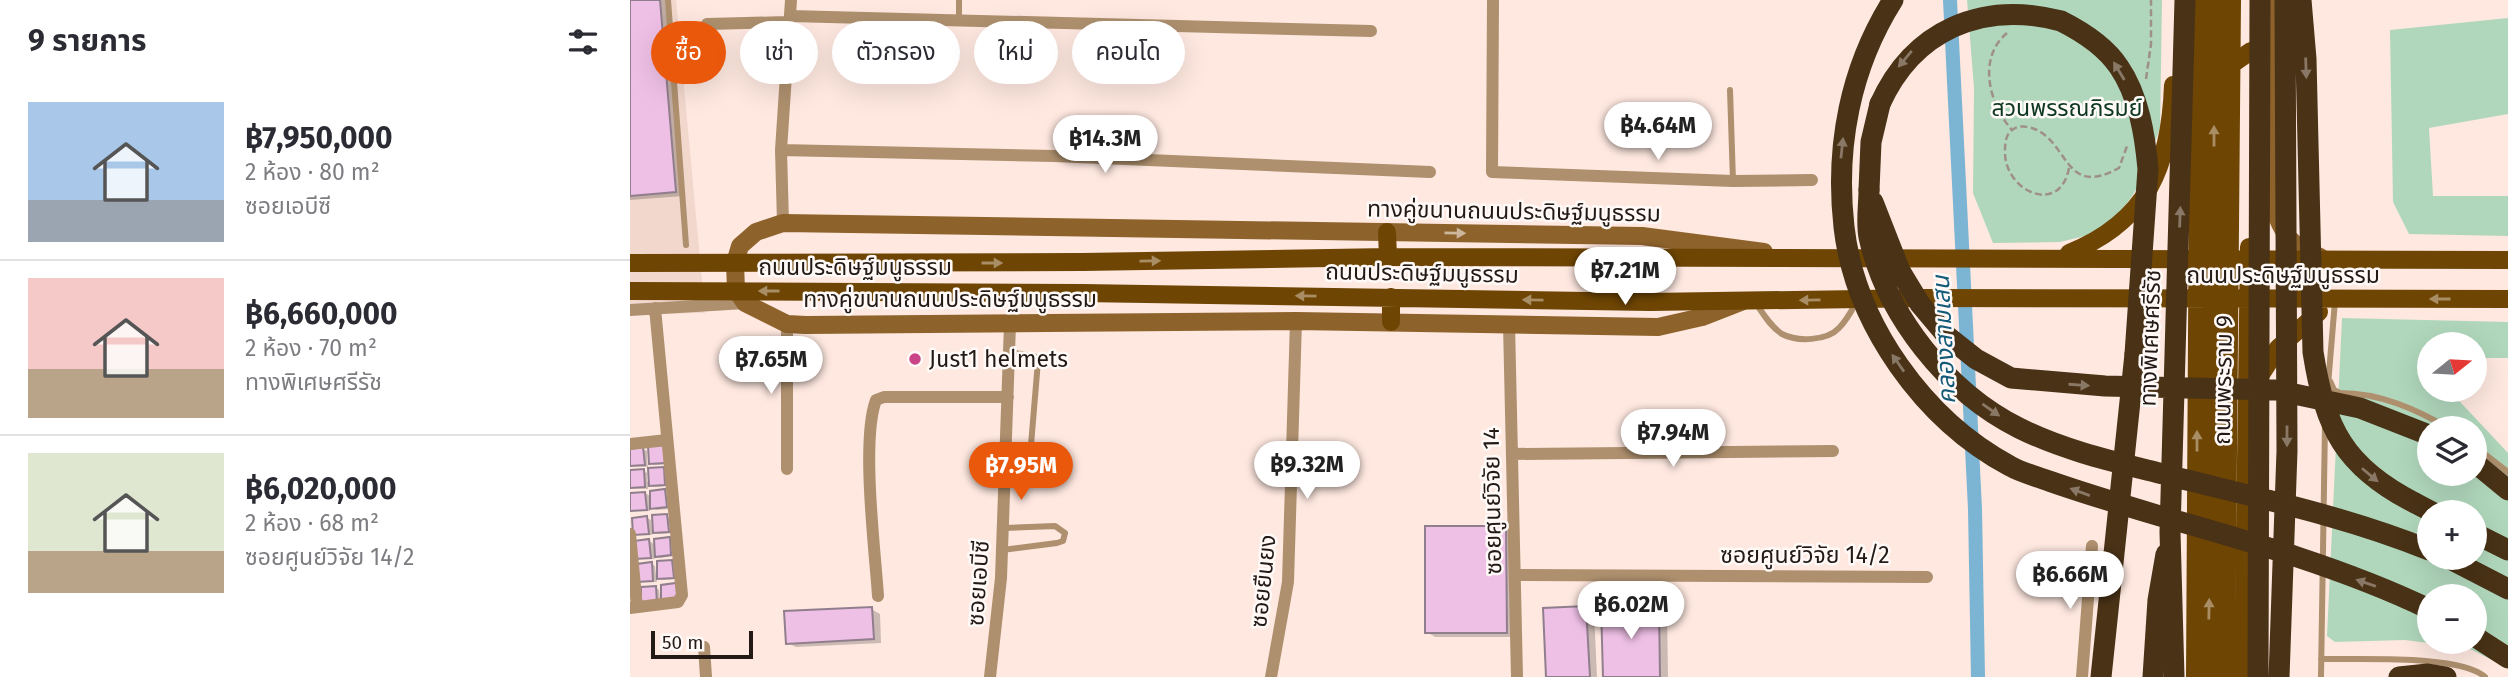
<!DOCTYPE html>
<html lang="th">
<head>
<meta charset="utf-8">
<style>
	:root { --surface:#fff; --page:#f2f2f3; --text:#2b2b33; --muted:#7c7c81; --line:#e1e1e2; --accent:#ea580c }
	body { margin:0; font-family:"Fira Sans","Noto Sans Thai",sans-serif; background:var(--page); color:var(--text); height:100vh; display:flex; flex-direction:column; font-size:26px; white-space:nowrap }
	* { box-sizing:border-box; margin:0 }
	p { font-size:23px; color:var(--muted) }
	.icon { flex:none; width:38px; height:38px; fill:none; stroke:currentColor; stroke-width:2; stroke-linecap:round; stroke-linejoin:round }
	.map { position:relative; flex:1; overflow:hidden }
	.panel { display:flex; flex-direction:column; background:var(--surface); width:630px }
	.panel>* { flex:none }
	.top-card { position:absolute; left:21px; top:21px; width:665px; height:63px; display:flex; gap:14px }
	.needle { width:46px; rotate:72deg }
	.fabs { position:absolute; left:1787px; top:332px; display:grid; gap:14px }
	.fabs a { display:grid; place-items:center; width:70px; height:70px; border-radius:50%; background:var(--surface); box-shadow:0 7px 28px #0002; font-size:35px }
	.scale { position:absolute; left:21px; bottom:18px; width:102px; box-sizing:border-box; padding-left:7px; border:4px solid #231a16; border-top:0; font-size:19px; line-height:24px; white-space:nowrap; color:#231a16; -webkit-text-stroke:5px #fffaf8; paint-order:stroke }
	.price { position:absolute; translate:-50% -60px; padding:0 16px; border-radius:24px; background:#fff; color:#222; font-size:23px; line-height:46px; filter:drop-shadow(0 2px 4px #0008) }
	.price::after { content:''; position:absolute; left:50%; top:42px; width:21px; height:16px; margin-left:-10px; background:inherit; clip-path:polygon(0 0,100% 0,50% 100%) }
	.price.current { background:var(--accent); color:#fff }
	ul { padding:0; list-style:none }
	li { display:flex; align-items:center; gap:21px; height:175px; padding:0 28px }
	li+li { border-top:2px solid var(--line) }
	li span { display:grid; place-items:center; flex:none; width:196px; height:140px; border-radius:0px; color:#555 }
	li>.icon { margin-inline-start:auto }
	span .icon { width:84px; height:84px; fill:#fffc; stroke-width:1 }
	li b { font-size:30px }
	h2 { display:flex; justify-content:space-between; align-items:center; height:84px; padding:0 28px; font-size:30px }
	.pill { padding:0 24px; border-radius:32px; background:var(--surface); box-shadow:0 7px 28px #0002; font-size:24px; line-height:63px }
	.pill.current { background:var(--accent); color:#fff }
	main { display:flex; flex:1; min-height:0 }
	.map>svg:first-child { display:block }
</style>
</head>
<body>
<main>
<section class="panel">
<h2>9 รายการ<svg class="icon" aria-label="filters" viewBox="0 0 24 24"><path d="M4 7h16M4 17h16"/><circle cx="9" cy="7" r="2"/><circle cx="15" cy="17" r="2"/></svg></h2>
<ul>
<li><span style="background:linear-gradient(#a9c7e8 70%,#9aa5b1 0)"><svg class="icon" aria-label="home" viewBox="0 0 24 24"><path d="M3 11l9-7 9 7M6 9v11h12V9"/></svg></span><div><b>฿7,950,000</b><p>2 ห้อง · 80 m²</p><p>ซอยเอบีซี</p></div></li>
<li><span style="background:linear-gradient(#f6c9c9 65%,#b9a48a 0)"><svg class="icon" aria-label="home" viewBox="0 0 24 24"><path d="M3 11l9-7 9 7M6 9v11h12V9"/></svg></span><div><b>฿6,660,000</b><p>2 ห้อง · 70 m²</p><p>ทางพิเศษศรีรัช</p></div></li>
<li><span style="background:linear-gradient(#dfe7d0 70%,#b9a48a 0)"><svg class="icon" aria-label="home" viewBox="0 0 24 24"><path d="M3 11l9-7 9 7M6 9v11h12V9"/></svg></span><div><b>฿6,020,000</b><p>2 ห้อง · 68 m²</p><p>ซอยศูนย์วิจัย 14/2</p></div></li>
</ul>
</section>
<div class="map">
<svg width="1878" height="677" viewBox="0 0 1878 677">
	<rect width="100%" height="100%" fill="#fee8e0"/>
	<!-- built -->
	<path fill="#f2d7cd" d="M 0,0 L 46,0 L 75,313 L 0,314 Z"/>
	<!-- green -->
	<path fill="#b0d7bc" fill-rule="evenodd" d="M 1337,0 L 1532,0 L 1530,128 L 1510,184 L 1498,202 L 1481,221 L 1455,236 L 1430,242 L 1363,243 L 1343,193 L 1344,88 Z
		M 1878,18 L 1878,114 L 1799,128 L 1803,196 L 1878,196 L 1878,236 L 1779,234 L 1763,202 L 1760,30 Z
		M 1712,318 L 1878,322 L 1878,358 L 1845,358 L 1844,345 L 1799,345 L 1799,363 L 1795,364 L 1799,368 L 1799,390 L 1819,390 L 1878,453 L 1878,668 L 1838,648 L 1775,640 L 1705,642 L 1697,636 ZM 1799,429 L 1844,429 L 1844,474 L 1799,474 ZM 1799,513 L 1844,513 L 1844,558 L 1799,558 ZM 1799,597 L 1844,597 L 1844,642 L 1799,642 Z"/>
	<!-- shadow -->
	<path fill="#0003" d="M 0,0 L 37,0 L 54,196 L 0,200 Z
		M 20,448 L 38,464 L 24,465 L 17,461 L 18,467 L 0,466 L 0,450 L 13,449 L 17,451 L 17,461 L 20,461 Z
		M 20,470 L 37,471 L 38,486 L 24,487 L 18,484 L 18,489 L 0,488 L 13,471 L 17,473 L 17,482 L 20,481 Z
		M 35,491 L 38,493 L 40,509 L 26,510 L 19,506 L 20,511 L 2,510 L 15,493 L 22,497 Z
		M 37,516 L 41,518 L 42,533 L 28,534 L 22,530 L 22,535 L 5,534 L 17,518 L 21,520 L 22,529 L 25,529 Z
		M 797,528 L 876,528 L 884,533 L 884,637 L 805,637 L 797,632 Z
		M 39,539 L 43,541 L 44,556 L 30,558 L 24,554 L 24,559 L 6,558 L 19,541 L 26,545 Z
		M 42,562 L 45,564 L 47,579 L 33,580 L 26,577 L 27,582 L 9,581 L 22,564 L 25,566 L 26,575 L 29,575 Z
		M 25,587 L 29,590 L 30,599 L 51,603 L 17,606 Z
		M 1028,606 L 1037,611 L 1038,677 L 975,677 Z
		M 956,608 L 964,612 L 967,677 L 918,677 Z
		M 241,609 L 250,614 L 251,643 L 166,647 L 158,643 Z"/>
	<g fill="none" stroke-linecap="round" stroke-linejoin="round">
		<!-- canal -->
		<path stroke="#7cb4d3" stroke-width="14" d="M 1320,0 L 1345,509 L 1348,677"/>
	</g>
	<!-- building -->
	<path fill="#efc0e6" stroke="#917e8d" stroke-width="2" d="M 0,0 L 30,0 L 46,192 L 0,196 Z
		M 34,445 L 35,463 L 19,464 L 18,446 Z
		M 13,447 L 15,465 L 0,466 L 0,449 Z
		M 34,467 L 35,485 L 19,486 L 18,468 Z
		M 14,469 L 15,487 L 0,488 L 0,470 Z
		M 35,489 L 37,507 L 20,509 L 20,491 Z
		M 15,492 L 17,510 L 0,511 L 0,493 Z
		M 37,514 L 39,532 L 23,533 L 22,515 Z
		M 17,516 L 19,534 L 3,535 L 2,518 Z
		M 795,526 L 876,526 L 877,633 L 795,633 Z
		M 40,537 L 41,555 L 25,557 L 24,539 Z
		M 19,539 L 21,558 L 5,559 L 4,541 Z
		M 42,560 L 44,578 L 27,579 L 27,561 Z
		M 22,562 L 23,581 L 7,582 L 7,564 Z
		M 46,583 L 48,601 L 31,603 L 31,585 Z
		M 26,586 L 27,604 L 11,605 L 11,587 Z
		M 1029,605 L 1030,677 L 973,677 L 971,606 Z
		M 956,606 L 960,677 L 916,677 L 913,608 Z
		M 242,607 L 244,639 L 156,644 L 154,611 Z"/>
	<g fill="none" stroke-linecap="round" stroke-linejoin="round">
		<!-- path -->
		<path stroke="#9f8f89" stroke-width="2.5" stroke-dasharray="7 3.5" stroke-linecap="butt" d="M 1377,33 C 1347,58 1359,104 1382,130
			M 1516,79 L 1521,44 L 1521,0
			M 1439,168 C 1430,217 1373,191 1375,150 C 1375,143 1376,134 1382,130 C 1387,126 1393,126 1398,127 C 1440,136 1431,200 1489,168 L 1497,146"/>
		<!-- lane -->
		<path stroke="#ae906e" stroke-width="6" d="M 38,0 L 56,245
			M 329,20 L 329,0
			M 1100,90 L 1103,181
			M 1127,305 C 1134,315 1141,327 1152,334 C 1167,342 1197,341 1209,328 C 1217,320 1222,310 1227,301
			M 380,352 L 406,357 L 408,361 L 401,445
			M 1700,381 L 1704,390 L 1710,393 C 1750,393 1786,409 1820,429
			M 1698,385 L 1705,301
			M 1844,446 L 1878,472
			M 372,550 L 427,543 L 433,541 L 435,533 L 425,526 L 373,528
			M 1691,659 C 1726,660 1831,654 1855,677
			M 1691,677 L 1695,423"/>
		<!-- street -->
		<path stroke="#ae906e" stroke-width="12" d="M 863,0 L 862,172 L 1103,181 L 1182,180
			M 160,16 L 741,31
			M 77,24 L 158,22
			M 151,150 L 424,156 L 800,172
			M 153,223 L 151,150 L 161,0
			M 0,310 L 115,303
			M 157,324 L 157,469
			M 879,324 L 887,677
			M 0,444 L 37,440
			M 882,454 L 1203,451
			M 0,534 L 7,607
			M 885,575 L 1297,577
			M 248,596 C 245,550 231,440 246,400 L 254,397 L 378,397
			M 0,608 L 48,602 L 52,595 L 25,308
			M 74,647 L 76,677
			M 360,677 L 371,578 L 380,324
			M 641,677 L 658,582 L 666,321
			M 1452,677 L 1462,546"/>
		<!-- secondary -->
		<path stroke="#8e622b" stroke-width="18" d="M 1641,0 L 1642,204 C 1654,235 1658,245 1690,257
			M 1113,301 L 1072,317 L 1028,327 L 666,321 L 176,325 L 157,324 L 115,303 L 106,290 L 105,263 L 110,246 L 126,232 L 153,223 L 1012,236 L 1134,252"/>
		<!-- primary -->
		<path stroke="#6e4503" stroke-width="18" d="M 1590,64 L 1605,62 L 1621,51
			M 757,232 L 758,257
			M 1439,253 C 1518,221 1540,166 1543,85
			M 452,262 L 758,257 L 1878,260
			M 452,293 L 1020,302 L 1297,298 L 1878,299
			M 761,297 L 761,322
			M 1626,382 L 1648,348 L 1689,312
			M 1565,677 L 1569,0
			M 1613,677 L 1619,247"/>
		<!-- highway -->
		<path stroke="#493216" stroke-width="21" d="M 1239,190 L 1241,142 L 1250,104
			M 1844,462 L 1878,490
			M 1785,503 L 1804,513
			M 1844,533 L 1878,550
			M 1818,558 L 1878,589
			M 1844,636 L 1878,658
			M 1471,677 L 1505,354
			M 1523,677 L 1528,600 L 1536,554
			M 1769,677 L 1798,674 L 1816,677"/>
		<!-- primary-bridge -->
		<path stroke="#6e4503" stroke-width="18" d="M 0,263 L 452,262
			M 0,291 L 452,293
			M 1579,677 L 1585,0
			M 1596,677 L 1602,0"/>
		<!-- highway-bridge -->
		<path stroke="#493216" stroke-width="21" d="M 1263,0 C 1220,68 1205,147 1214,227 C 1225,324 1294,420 1380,466 C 1392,473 1406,476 1419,481 C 1456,494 1493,505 1530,516 C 1619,541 1716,569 1799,609
			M 1671,0 L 1676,59 L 1683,352 C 1695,428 1714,467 1785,503
			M 1250,104 C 1283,31 1351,0 1431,21 C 1453,32 1475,46 1489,67 C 1509,96 1515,136 1518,169 L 1505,354
			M 1239,190 C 1239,205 1236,223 1239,237 C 1256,315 1317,392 1389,428 C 1433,450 1481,461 1529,473 C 1619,496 1713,515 1799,550
			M 1243,202 L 1270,271 L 1290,304 L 1317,336 L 1346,359 L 1381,378 L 1475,386 L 1646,390 L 1730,408 L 1799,435
			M 1544,677 L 1540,532 L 1555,0
			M 1628,677 L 1630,0
			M 1649,677 L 1657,451 L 1655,0"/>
	</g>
	<!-- one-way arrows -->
	<defs><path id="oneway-solid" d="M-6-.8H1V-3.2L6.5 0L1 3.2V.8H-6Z" transform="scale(1.75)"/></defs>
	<g fill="#897865">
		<use href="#oneway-solid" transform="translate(1275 59) rotate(130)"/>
		<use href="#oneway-solid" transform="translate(1676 68) rotate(88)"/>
		<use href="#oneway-solid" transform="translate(1489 71) rotate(-121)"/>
		<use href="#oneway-solid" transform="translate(1212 148) rotate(-84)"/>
		<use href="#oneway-solid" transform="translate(1550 217) rotate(-88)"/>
		<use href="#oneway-solid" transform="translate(1268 363) rotate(-125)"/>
		<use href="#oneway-solid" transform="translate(1449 385) rotate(4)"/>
		<use href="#oneway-solid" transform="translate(1361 410) rotate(35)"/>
		<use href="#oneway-solid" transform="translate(1657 436) rotate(90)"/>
		<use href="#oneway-solid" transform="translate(1740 475) rotate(40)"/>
		<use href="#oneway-solid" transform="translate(1450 492) rotate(-160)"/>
		<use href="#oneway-solid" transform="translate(1736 583) rotate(-161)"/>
	</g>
	<g fill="#a88d65">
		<use href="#oneway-solid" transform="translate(1584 136) rotate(-90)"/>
		<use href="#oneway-solid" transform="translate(520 261) rotate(-1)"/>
		<use href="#oneway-solid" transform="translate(362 263)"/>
		<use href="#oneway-solid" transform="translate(139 291) rotate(-180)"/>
		<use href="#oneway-solid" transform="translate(676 296) rotate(-179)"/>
		<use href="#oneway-solid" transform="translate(1810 299) rotate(180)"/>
		<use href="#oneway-solid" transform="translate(903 300) rotate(-179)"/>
		<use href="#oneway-solid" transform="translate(1180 300) rotate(179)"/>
		<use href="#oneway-solid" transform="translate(1567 441) rotate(-90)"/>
		<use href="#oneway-solid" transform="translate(1579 609) rotate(-89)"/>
	</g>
	<use fill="#ccb69c" href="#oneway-solid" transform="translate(825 233) rotate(1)"/>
	<!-- markers -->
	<circle fill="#ca4587" stroke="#fffaf8" stroke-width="2.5" cx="285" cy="359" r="7"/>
	<g text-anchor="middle" stroke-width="5" stroke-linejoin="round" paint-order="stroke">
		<!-- park labels -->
		<g font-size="23" fill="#0d371f" stroke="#fffaf8">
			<text x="1437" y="116">สวนพรรณภิรมย์</text>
		</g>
		<!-- street labels -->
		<g font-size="23" fill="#231a16" stroke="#fffaf8">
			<text transform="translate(884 211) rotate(1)" y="8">ทางคู่ขนานถนนประดิษฐ์มนูธรรม</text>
			<text x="225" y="275">ถนนประดิษฐ์มนูธรรม</text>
			<text transform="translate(792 273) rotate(1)" y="8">ถนนประดิษฐ์มนูธรรม</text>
			<text x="1653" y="283">ถนนประดิษฐ์มนูธรรม</text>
			<text x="320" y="307">ทางคู่ขนานถนนประดิษฐ์มนูธรรม</text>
			<text transform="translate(1520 338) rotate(-88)" y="8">ทางพิเศษศรีรัช</text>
			<text transform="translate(1593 380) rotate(-89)" y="8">ถนนพระราม 9</text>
			<text transform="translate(862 501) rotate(-91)" y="8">ซอยศูนย์วิจัย 14</text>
			<text x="1175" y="563">ซอยศูนย์วิจัย 14/2</text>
			<text transform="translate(633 581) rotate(-84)" y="8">ซอยยืนยง</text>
			<text transform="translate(348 583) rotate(-86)" y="8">ซอยเอบีซี</text>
		</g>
		<!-- poi labels -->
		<g font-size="23" fill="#231a16" stroke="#fffaf8" text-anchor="start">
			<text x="299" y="367">Just1 helmets</text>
		</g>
		<!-- water labels -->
		<g font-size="24" font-style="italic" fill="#135978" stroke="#fffaf8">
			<text transform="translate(1314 340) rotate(-93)" y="8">คลองสามเสน</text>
		</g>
	</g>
</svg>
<div class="fabs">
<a><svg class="needle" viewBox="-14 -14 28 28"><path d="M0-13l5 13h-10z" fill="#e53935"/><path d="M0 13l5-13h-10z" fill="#7c7c81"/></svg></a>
<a><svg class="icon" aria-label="layers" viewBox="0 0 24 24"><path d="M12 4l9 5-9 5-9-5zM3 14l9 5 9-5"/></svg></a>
<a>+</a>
<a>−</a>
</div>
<div class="scale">50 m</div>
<b class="price" style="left:1028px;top:162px">฿4.64M</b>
<b class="price" style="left:475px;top:175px">฿14.3M</b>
<b class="price" style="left:995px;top:307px">฿7.21M</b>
<b class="price" style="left:141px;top:396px">฿7.65M</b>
<b class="price" style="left:1043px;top:469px">฿7.94M</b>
<b class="price" style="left:677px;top:501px">฿9.32M</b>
<b class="price current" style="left:391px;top:502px">฿7.95M</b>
<b class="price" style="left:1440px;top:611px">฿6.66M</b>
<b class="price" style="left:1001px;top:641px">฿6.02M</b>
<div class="top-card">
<a class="pill current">ซื้อ</a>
<a class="pill">เช่า</a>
<a class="pill">ตัวกรอง</a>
<a class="pill">ใหม่</a>
<a class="pill">คอนโด</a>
</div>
</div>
</main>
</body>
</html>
